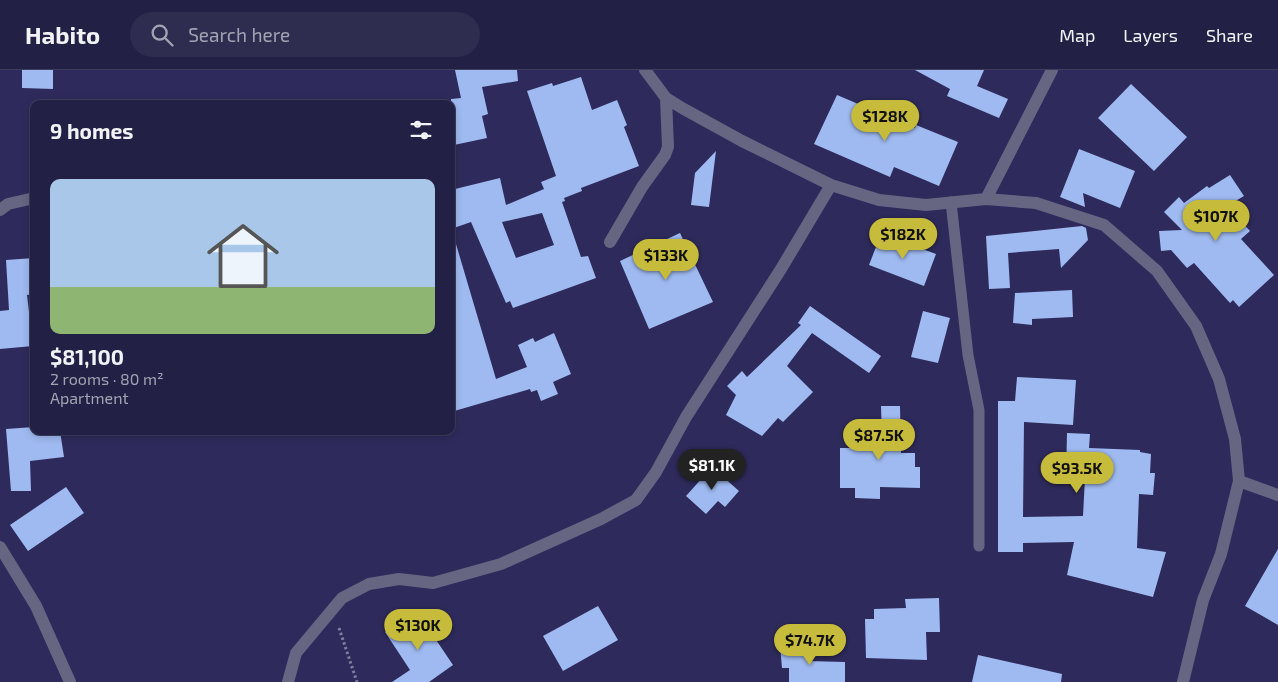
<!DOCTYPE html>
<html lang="en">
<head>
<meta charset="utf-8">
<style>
	:root { --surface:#222044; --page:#2e2d4f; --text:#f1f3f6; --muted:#a2a3b2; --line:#3f3e5d; --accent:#c7bb3b }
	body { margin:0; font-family:"Exo 2",sans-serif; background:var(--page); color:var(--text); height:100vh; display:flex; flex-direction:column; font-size:19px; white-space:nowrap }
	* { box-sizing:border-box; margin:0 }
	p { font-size:16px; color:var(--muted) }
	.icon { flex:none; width:28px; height:28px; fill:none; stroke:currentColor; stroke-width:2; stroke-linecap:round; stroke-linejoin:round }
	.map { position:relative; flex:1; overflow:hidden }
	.panel { position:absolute; left:30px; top:30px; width:425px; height:335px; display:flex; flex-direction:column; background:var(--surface); border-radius:10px; box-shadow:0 2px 8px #0003,0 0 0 1px var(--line) }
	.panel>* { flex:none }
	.price { position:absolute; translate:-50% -42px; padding:0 11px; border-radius:18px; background:var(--accent); color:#111; font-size:16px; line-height:32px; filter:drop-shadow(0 1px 2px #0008) }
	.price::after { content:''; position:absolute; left:50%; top:30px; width:15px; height:11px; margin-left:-8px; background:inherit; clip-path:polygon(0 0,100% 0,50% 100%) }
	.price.active { background:#222; color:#fff }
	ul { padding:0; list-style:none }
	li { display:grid; align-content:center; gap:10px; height:265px; padding:0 20px }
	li+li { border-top:1px solid var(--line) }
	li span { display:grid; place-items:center; height:155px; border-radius:10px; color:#555 }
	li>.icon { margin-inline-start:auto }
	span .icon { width:90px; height:90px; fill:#fffc; stroke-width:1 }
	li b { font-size:21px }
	h2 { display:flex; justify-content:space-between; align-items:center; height:60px; padding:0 20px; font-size:21px }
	header { display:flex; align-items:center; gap:30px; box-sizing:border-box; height:70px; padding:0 25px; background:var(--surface); border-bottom:1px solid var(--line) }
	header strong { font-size:24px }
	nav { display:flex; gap:28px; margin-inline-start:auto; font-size:18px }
	.search { width:350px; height:45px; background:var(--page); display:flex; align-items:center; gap:12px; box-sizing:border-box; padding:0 18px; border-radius:28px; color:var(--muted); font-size:19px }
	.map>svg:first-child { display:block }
</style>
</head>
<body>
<header>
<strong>Habito</strong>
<div class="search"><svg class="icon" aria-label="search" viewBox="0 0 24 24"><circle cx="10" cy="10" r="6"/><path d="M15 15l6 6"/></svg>Search here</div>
<nav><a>Map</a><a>Layers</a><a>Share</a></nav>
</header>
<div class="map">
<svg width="1278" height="612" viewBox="0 0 1278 612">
	<rect width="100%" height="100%" fill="#2e2a5b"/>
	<!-- building -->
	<path fill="#9fbaf1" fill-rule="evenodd" d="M 22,0 L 53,0 L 53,19 L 22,18 Z
		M 455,0 L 517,0 L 518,11 L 482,17 L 488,44 L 482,46 L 487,68 L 454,75 L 451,64 L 451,29 L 461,28 Z
		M 915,0 L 984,0 L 977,16 L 1008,29 L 999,48 L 947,26 L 950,19 Z
		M 581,7 L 592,40 L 617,30 L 627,55 L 624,57 L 639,96 L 581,118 L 582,121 L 564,128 L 565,131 L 562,132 L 581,187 L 588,186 L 596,208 L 513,238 L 510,231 L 506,233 L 471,152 L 451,159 L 451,120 L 500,108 L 506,135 L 544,119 L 541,112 L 556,106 L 527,21 L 552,13 L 553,16 ZM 542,143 L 554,175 L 516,188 L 502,152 Z
		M 1131,14 L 1187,67 L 1154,101 L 1098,48 Z
		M 837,25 L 915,58 L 916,55 L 958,72 L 939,116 L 894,97 L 890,107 L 814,74 Z
		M 1079,79 L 1135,101 L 1120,138 L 1083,123 L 1085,137 L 1060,127 Z
		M 716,81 L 709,137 L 691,135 L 695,103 Z
		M 1230,105 L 1244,126 L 1227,136 L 1250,161 L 1241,169 L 1274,205 L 1239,237 L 1233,230 L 1230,233 L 1194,193 L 1187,198 L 1171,180 L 1161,181 L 1159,161 L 1182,160 L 1164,142 L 1179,127 L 1184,133 L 1207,116 L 1209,118 Z
		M 1082,156 L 1086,158 L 1088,170 L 1061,198 L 1059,179 L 1008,183 L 1010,218 L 989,219 L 986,166 Z
		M 680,163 L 713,232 L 649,259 L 620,191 Z
		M 881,164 L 936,184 L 924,216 L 869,195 Z
		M 456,174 L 496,309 L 527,297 L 518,275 L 533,268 L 535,272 L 554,263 L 571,304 L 553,312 L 558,324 L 541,331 L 537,320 L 531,322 L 530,319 L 451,342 L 451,175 Z
		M 34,188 L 34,224 L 27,225 L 33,276 L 0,279 L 0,241 L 9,240 L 6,190 Z
		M 1072,220 L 1073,247 L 1032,249 L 1032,255 L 1013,253 L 1015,223 Z
		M 810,236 L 881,286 L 869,303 L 812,263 L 787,296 L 813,322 L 783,352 L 778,348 L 762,366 L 726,345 L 736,325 L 727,316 L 742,301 L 747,307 L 801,255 L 798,253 Z
		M 923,241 L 950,248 L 938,293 L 911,287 Z
		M 1017,307 L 1076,310 L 1073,355 L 1024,352 L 1023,447 L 1083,446 L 1085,408 L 1066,407 L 1067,363 L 1090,364 L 1089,378 L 1140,380 L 1140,382 L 1151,384 L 1150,403 L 1155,403 L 1153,425 L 1139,424 L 1137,478 L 1166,482 L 1153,527 L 1067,505 L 1074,472 L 1023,473 L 1023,482 L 998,482 L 998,331 L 1015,331 Z
		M 881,336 L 900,336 L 901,383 L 915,383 L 915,397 L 920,397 L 920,418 L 880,417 L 880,429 L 855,428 L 855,418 L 840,418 L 840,378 L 852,378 L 852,368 L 882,368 Z
		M 34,357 L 34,361 L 60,361 L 64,387 L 30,391 L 31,421 L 11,421 L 6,359 Z
		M 712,397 L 739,421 L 725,437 L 718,431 L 706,444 L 686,426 Z
		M 66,417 L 84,443 L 28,481 L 10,455 Z
		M 1278,479 L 1278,555 L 1245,536 Z
		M 939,528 L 940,562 L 926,562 L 927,590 L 866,588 L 865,549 L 874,549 L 874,539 L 906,538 L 905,529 Z
		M 598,536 L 618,570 L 563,601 L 543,566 Z
		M 411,544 L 417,552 L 422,549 L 453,595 L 429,612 L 392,612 L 410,600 L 385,562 Z
		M 807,573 L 807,591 L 845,592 L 845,612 L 789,612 L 789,598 L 782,598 L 780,575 Z
		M 978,585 L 1062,604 L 1061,612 L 972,612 Z"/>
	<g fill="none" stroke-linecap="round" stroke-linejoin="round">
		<!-- path -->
		<path stroke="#817fa0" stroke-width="3" stroke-dasharray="2.5 2.5" stroke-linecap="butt" d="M 339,558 L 357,612"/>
		<!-- service -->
		<path stroke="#666683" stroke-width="11" d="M 951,132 L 968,285 L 979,340 L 979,476"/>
		<!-- minor -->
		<path stroke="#666683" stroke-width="12" d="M 645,0 L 666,28 L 682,38 L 742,71 L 831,115 L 879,130 L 926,135 L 986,129 L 1036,133 L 1104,155 L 1157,201 L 1196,256 L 1219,309 L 1235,369 L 1239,411 L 1221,484 L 1203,530 L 1183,612
			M 986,129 L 1052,0
			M 0,140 L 8,134 L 34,128
			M 610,172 L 642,117 L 665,85 L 668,77 L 666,28
			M 1239,411 L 1278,425
			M 0,477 L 36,536 L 70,612
			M 288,612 L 296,583 L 342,528 L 369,514 L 399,509 L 433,513 L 501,494 L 601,449 L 636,430 L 656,402 L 686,347 L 781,199 L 831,115"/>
	</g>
</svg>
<b class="price" style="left:885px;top:72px">$128K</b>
<b class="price" style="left:1216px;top:172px">$107K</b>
<b class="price" style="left:903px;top:190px">$182K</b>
<b class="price" style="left:666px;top:211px">$133K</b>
<b class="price" style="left:879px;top:391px">$87.5K</b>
<b class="price active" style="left:712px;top:421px">$81.1K</b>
<b class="price" style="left:1077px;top:424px">$93.5K</b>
<b class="price" style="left:418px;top:581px">$130K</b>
<b class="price" style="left:810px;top:596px">$74.7K</b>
<section class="panel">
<h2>9 homes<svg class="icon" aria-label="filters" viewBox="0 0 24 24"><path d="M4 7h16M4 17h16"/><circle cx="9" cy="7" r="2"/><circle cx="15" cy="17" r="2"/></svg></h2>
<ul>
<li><span style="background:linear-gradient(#a9c7e8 70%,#8fb573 0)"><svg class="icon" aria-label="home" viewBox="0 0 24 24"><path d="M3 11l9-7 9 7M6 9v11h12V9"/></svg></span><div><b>$81,100</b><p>2 rooms · 80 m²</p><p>Apartment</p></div></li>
</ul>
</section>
</div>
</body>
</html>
